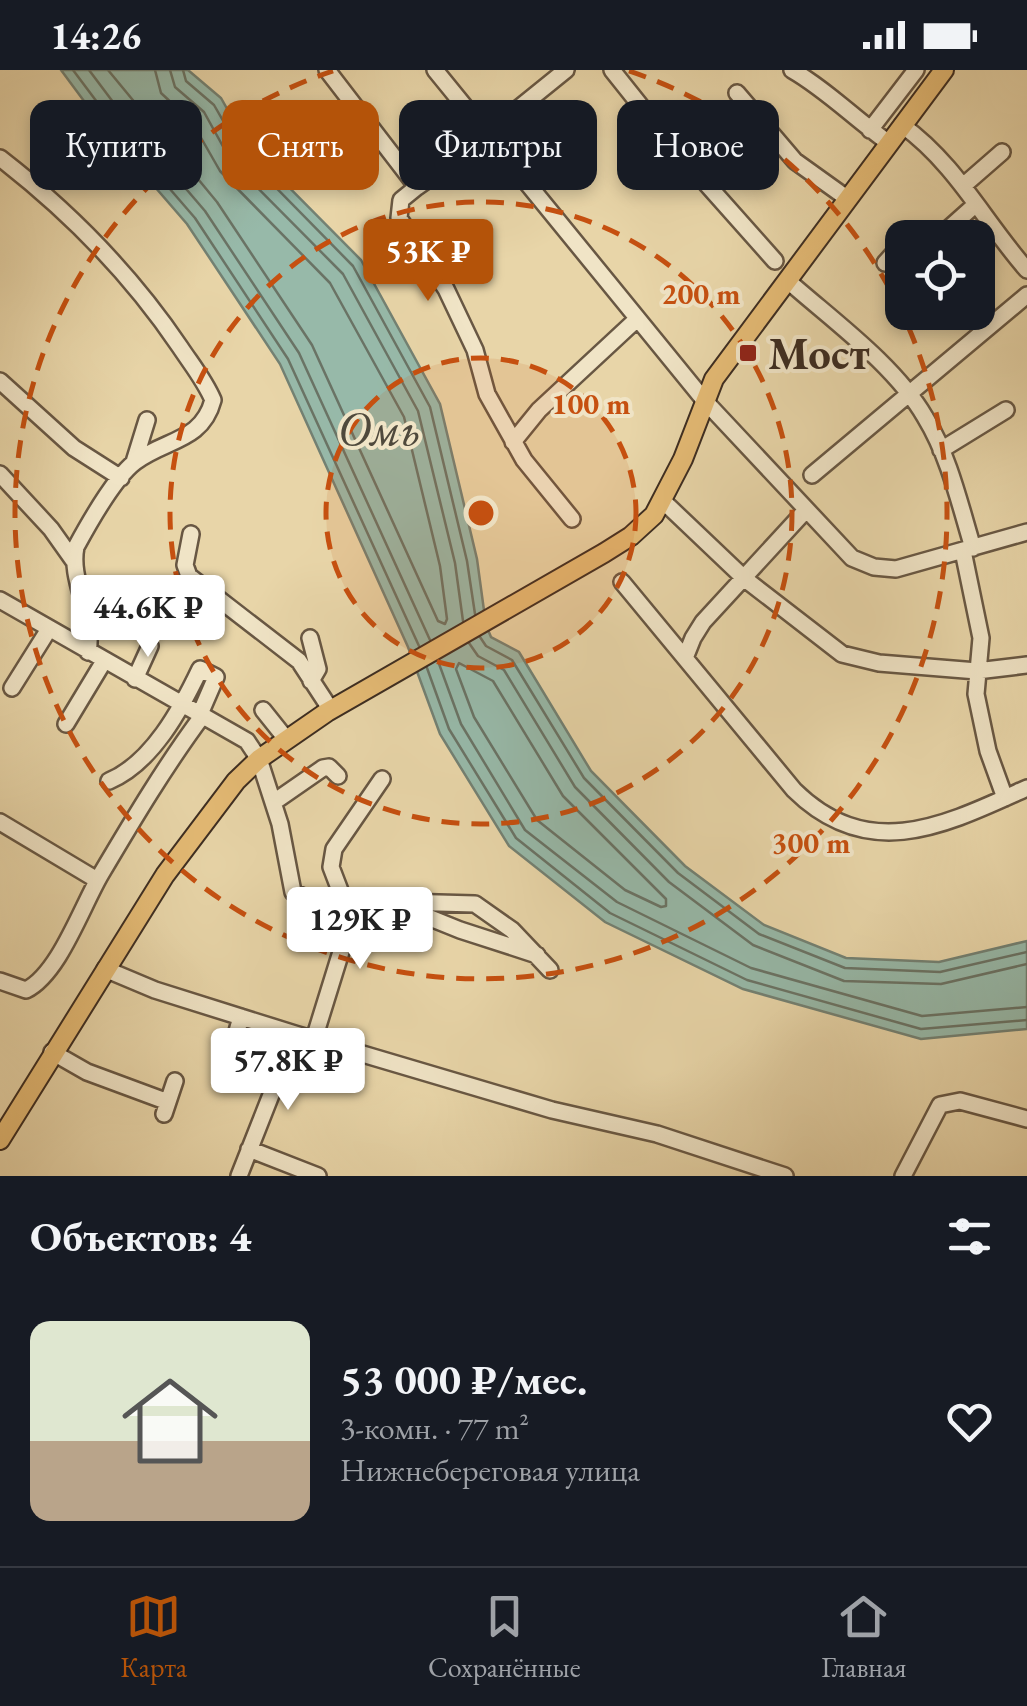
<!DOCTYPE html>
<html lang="ru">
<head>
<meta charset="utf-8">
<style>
	:root { --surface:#171b24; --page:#242831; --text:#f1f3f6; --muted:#9ea1a6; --line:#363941; --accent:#b45309 }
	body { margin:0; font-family:"EB Garamond",serif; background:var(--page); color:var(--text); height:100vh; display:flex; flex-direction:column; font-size:38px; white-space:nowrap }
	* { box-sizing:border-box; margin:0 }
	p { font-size:32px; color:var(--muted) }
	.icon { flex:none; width:55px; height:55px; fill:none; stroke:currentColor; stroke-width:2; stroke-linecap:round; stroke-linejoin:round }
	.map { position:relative; height:1106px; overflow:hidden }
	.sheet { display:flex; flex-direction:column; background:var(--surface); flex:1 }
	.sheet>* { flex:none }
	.top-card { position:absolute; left:30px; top:30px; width:968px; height:90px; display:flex; gap:20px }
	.fabs { position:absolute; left:885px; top:150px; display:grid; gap:20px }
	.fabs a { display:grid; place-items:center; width:110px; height:110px; border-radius:20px; background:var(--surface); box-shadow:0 5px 15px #0003; font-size:50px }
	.price { position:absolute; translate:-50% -85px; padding:0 22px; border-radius:10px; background:#fff; color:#222; font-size:32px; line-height:65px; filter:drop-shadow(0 2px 5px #0008) }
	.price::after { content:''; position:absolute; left:50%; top:60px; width:30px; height:22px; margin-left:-15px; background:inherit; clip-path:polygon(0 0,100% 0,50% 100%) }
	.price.active { background:var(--accent); color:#fff }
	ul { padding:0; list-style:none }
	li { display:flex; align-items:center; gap:30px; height:250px; padding:0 30px }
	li+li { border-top:2px solid var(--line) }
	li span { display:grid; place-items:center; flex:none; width:280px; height:200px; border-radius:20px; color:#555 }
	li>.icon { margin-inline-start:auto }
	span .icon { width:120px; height:120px; fill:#fffc; stroke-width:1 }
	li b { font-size:42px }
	h2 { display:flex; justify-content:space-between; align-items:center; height:120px; padding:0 30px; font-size:42px }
	.pill { padding:0 35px; border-radius:20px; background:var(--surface); box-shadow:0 5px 15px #0003; font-size:35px; line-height:90px }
	.pill.active { background:var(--accent); color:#fff }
	.status { display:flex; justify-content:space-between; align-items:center; height:70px; padding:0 50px; background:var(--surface); direction:ltr }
	.status svg { height:28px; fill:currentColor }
	.dock { display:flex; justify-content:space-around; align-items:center; height:140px; border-top:2px solid var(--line); background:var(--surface); font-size:28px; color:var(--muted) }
	.dock a { display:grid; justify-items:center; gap:5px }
	.dock .active { color:var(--accent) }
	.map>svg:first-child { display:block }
</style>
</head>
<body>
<div class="status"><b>14:26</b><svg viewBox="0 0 49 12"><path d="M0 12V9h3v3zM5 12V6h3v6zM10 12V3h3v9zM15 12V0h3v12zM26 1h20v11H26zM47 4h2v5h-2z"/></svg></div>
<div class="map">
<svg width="1027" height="1106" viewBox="0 0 1027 1106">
	<rect width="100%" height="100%" fill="#e8d5a8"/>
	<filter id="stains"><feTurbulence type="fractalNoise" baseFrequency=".002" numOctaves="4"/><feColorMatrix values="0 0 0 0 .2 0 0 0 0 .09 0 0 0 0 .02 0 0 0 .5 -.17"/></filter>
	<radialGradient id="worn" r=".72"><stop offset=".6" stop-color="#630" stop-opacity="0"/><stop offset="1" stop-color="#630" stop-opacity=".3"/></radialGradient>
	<!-- water -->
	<path fill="#97b9a9" stroke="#738173" stroke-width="2.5" d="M 61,0 L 188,0 L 221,28 L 248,76 L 361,190 L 440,334 L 477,489 L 486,555 L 491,567 L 519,582 L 591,701 L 685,796 L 764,855 L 846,888 L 939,892 L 1027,871 L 1027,959 L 921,969 L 743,919 L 605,852 L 509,776 L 440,664 L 408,577 L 280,294 L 187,154 L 104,58 Z"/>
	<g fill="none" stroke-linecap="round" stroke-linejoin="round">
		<!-- shore -->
		<path stroke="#6a7365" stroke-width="2.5" d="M 73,0 L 112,52 L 195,148 L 288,289 L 419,576
			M 89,0 L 122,44 L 205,141 L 299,283 L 430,570
			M 108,0 L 217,132 L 312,275 L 438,551 L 445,554 L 447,549 L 440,496 L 404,347 L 330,213 L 220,101 L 192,52 L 161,23 L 155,0
			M 170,0 L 175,17 L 204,42 L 231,91 L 343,204 L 418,341 L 455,493 L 463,551
			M 183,0 L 186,11 L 214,35 L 241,82 L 353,196 L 430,337 L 467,491 L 475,544
			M 480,567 L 486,576 L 512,590 L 584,708 L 678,803 L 759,864 L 845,898 L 940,902 L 1027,882
			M 469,573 L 478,586 L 504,600 L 575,717 L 669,812 L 753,875 L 844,911 L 941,914 L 1027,894
			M 438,591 L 461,654 L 525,760 L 617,832 L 751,898 L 922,946 L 1027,937
			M 459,593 L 493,611 L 563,726 L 666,829 L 666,836 L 661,837 L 625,820 L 537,750 L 474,647 L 456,599 Z
			M 427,598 L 449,659 L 516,768 L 610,843 L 747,910 L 921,959 L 1027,950"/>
		<defs>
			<path id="minor" d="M 327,0 L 417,117 L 401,130 L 399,148 L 446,219 L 475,280 L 487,324 L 524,390 L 572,449
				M 435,0 L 704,330 L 852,488 L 874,497 L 896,499 L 1027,462
				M 612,0 L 671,74 L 775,191
				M 792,0 C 827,20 856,50 889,73
				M 737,23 L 795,91 L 848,129
				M 902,55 C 956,94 984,151 1027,200
				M 870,60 L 916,0
				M 0,88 C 71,143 130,203 180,277 C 192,295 205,311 213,330 C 202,372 165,369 135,392 C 114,408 89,453 76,477 C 69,511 95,544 88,582
				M 963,116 L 1002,82
				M 417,117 L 447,96 L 566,0
				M 938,168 L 975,135
				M 885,193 L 902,174
				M 787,210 C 832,250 895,295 925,347 C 949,386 960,435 973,478
				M 0,311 L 74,378 L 121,408
				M 513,372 L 539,340 L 637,249
				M 941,380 L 1006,340
				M 134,392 L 147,350
				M 0,404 L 51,459 L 73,490
				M 812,405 L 1027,225
				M 663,431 L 745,509 L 842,584 L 879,593 L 977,601 L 1027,595
				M 191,464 L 185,495 L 189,506 L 299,591 L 331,640
				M 963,481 L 981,568 L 976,624 L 988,681 L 1005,728
				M 622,512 L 794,720 C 869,794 945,755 1027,718
				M 0,530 L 247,671 L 259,689 L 280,754 L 293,822 L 312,831 L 393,833 L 460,860 L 537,885
				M 310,568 L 318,599 L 311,611
				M 685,588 L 693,568 L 703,552 L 806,440
				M 135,609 L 150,576
				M 12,618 L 49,559
				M 263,640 L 287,670
				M 66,654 L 104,591
				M 109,711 C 152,693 181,639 200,599 L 216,607 L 200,644
				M 274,732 L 323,698 L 329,697 L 338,706
				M 0,752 L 97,810
				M 402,832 L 475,834 L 512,860 L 550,900
				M 105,899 L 155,920 L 295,964 L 552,1040 L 657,1064 L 785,1106
				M 0,911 L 26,920 C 59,904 82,836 101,804 C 133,750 165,696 203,645
				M 314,969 L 349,856 L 344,831 L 331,797 L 334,779 L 382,709
				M 234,972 L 241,947
				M 52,982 L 87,1002 L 168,1032
				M 164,1044 L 175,1011
				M 249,1079 L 318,1106
				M 239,1106 L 295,964
				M 903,1106 L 940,1035 L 960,1031 L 1027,1049"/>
			<path id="major" d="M 0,1070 L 165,805 L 236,711 L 259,689 L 327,642 L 604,483 L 631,466 L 654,445 L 683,389 L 714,309 L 944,0"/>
		</defs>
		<!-- minor casing -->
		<use href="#minor" stroke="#685743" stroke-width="20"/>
		<!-- major casing -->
		<use href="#major" stroke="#3d2d21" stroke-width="22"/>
		<!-- minor -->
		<use href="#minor" stroke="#f0e4c6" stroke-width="15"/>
		<!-- major -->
		<use href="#major" stroke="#e4ba74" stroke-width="18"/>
	</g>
	<!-- distance rings -->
	<circle cx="481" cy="443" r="155" fill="#c65010" fill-opacity=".12"/>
	<g fill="none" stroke="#c65010" stroke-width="5" stroke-dasharray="18 12">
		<circle cx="481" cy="443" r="155"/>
		<circle cx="481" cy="443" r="311"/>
		<path d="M629 1A466 466 0 1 1 333 1"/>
	</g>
	<!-- markers -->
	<rect fill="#8f2418" stroke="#f0e4c6" stroke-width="4" x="738" y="273" width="20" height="20" rx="5"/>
	<g text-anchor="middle" stroke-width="8" stroke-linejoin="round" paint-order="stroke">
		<!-- poi labels -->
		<g font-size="45" font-weight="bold" fill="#3d2d21" stroke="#f0e4c6" text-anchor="start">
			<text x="768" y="299">Мост</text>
		</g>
		<!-- water labels -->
		<g font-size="48" font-style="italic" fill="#4f493c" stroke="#f0e4c6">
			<text x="379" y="375">Омь</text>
		</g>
	</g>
	<circle cx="481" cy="443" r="15" fill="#c65010" stroke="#f0e4c6" stroke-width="5"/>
	<g font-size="30" text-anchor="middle" font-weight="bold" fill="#c65010" stroke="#f0e4c6" stroke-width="8" stroke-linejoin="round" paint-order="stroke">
		<text x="701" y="234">200 m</text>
		<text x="591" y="344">100 m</text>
		<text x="811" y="783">300 m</text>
	</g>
	<rect width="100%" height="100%" filter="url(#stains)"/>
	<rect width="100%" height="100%" fill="url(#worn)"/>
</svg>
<div class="fabs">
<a><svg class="icon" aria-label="locate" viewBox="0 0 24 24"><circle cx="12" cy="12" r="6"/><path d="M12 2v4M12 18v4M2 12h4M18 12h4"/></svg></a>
</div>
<b class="price active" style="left:428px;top:234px">53K ₽</b>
<b class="price" style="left:148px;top:590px">44.6K ₽</b>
<b class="price" style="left:360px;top:902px">129K ₽</b>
<b class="price" style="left:288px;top:1043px">57.8K ₽</b>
<div class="top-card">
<a class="pill">Купить</a>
<a class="pill active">Снять</a>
<a class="pill">Фильтры</a>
<a class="pill">Новое</a>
</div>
</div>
<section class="sheet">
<h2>Объектов: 4<svg class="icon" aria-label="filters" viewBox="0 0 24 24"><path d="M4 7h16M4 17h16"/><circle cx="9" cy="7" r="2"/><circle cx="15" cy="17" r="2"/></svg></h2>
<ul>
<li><span style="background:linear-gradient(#dfe7d0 60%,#b9a48a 0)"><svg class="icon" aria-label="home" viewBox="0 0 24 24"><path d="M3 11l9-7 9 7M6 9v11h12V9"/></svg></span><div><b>53 000 ₽/мес.</b><p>3-комн. · 77 m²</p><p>Нижнебереговая улица</p></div><svg class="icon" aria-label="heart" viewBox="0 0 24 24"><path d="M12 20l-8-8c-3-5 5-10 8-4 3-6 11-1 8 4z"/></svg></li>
</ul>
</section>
<nav class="dock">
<a class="active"><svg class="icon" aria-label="map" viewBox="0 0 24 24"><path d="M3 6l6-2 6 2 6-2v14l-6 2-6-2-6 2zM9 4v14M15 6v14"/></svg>Карта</a>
<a><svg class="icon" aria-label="saved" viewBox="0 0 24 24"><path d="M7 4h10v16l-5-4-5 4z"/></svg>Сохранённые</a>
<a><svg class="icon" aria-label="home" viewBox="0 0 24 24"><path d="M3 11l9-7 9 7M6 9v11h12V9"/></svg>Главная</a>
</nav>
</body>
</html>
